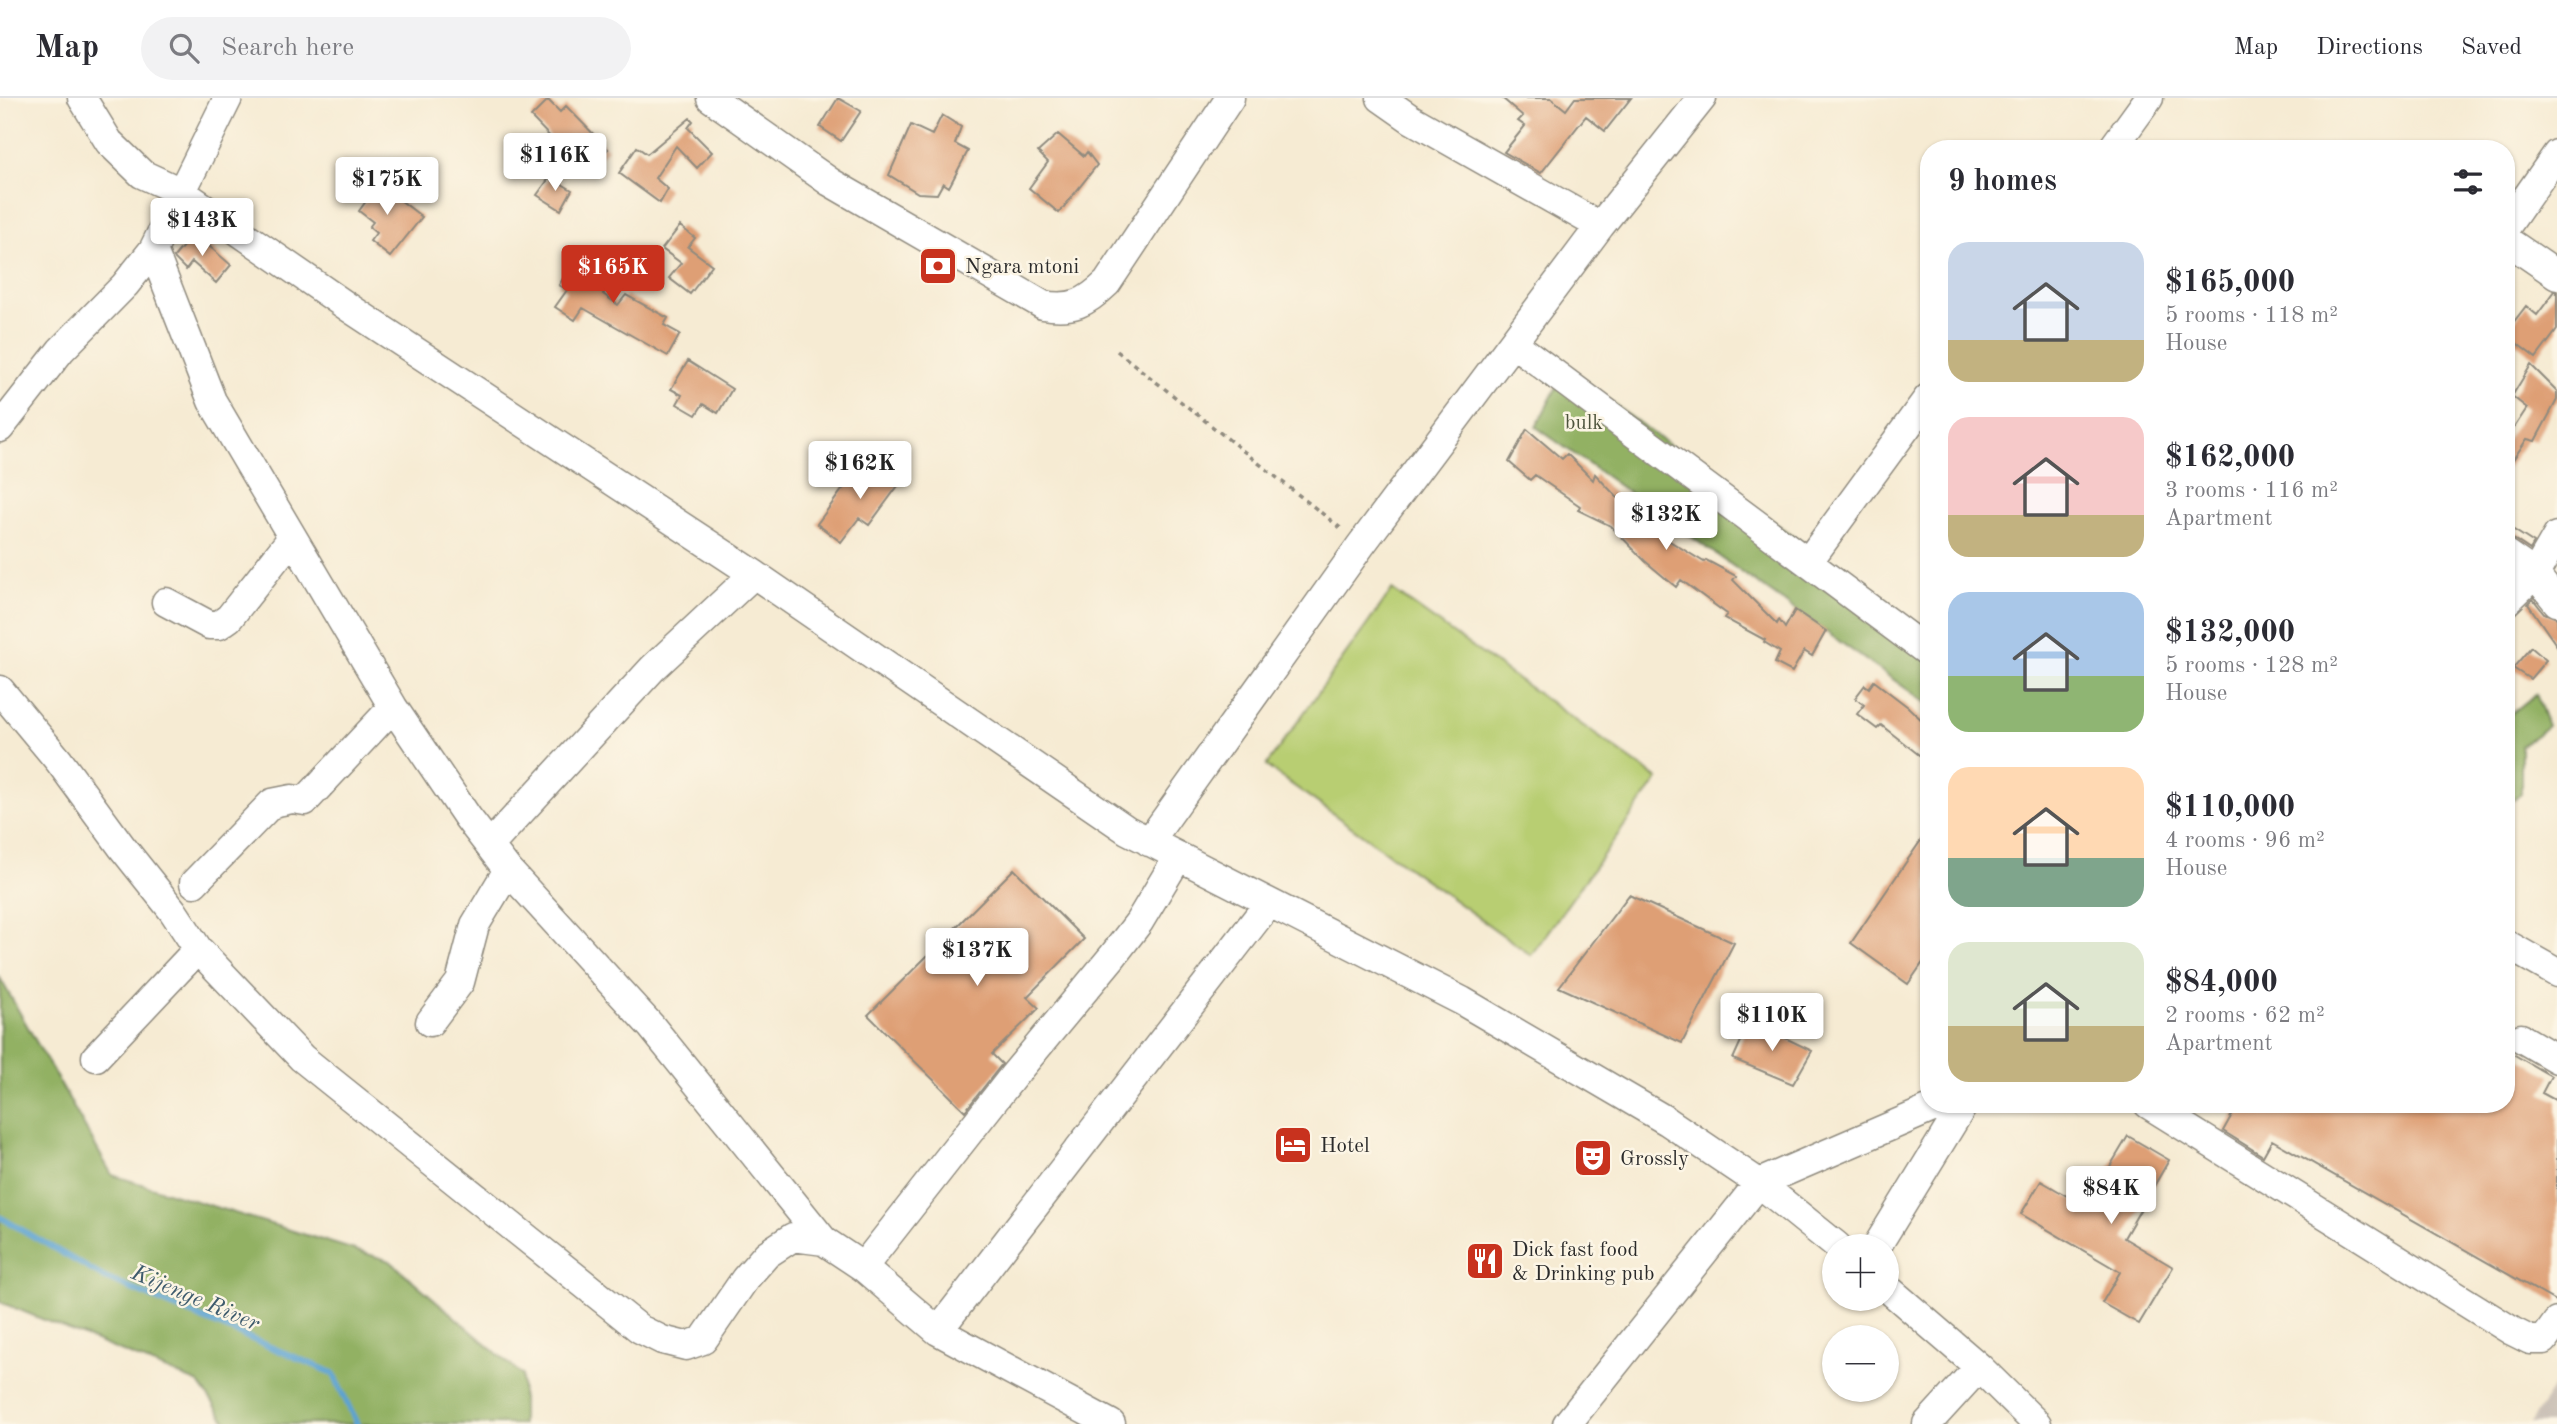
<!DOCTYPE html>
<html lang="en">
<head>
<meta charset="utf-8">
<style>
	:root { --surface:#fff; --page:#f2f2f3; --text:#2b2b33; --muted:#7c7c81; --line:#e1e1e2; --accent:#c8321e }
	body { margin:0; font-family:"Old Standard TT",serif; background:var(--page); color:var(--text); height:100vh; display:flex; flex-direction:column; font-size:26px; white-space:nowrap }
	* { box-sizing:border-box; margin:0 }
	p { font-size:23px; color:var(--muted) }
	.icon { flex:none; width:38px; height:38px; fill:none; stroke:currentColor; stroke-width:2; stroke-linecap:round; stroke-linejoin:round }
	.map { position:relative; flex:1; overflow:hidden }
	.sheet { position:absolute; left:1920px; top:42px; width:595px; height:973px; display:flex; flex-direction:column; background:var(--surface); border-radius:28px; box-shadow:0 2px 5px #0004 }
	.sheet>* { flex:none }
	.controls { position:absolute; left:1822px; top:1136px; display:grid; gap:14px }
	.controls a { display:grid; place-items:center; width:77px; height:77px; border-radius:50%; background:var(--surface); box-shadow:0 2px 5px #0004; font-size:35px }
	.price { position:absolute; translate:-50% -60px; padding:0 16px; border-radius:7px; background:#fff; color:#222; font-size:23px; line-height:46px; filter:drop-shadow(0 2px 4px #0008) }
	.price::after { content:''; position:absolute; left:50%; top:42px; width:21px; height:16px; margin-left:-10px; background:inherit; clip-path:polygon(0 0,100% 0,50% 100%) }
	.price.current { background:var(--accent); color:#fff }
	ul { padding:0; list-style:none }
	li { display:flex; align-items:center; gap:21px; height:175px; padding:0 28px }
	li span { display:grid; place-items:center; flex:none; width:196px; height:140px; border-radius:21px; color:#555 }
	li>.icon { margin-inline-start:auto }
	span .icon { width:84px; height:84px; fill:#fffc; stroke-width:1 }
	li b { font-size:30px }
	h2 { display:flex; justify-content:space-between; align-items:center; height:84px; padding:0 28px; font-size:30px }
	header { display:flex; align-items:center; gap:42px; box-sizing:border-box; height:98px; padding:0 35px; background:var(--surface); border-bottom:2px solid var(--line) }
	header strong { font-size:33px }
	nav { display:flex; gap:38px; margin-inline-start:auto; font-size:24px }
	.search { width:490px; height:63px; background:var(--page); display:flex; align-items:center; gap:18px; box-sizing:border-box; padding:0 24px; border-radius:38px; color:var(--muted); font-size:26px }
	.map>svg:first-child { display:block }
</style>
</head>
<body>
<header>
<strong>Map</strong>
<div class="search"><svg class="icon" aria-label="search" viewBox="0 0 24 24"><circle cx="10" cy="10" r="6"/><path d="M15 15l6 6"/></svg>Search here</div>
<nav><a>Map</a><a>Directions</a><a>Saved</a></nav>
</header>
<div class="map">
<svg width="2557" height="1326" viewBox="0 0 2557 1326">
	<rect width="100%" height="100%" fill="#fcf5e5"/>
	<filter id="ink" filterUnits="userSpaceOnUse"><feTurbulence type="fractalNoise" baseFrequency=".0143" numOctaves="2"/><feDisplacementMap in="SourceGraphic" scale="14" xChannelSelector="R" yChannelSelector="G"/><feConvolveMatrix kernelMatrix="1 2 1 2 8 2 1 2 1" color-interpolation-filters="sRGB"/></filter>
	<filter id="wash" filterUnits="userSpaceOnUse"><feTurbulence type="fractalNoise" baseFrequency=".00686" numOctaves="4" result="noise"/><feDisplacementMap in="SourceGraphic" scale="28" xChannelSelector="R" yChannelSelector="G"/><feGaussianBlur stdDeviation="1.57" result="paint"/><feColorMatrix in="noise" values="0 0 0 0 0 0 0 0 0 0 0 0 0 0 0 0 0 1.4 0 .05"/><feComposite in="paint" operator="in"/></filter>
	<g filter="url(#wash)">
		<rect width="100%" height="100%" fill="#f6ebd3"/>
		<!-- industrial -->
		<path fill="#ccc2b8" d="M 2557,1283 L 2557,1326 L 2529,1326 L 2556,1285 Z"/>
		<!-- green -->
		<path fill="#b8ce72" stroke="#727c4e" stroke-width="2" d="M 1392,492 L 1658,681 L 1531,857 L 1266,668 Z"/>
		<!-- forest -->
		<path fill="#92b164" stroke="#5e6e48" stroke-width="2" d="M 1566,271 L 1928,538 L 1928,606 L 1536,329 Z
			M 2536,596 L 2548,628 L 2521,648 L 2521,696 L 2506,707 L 2506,620 Z
			M 0,880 L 112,1077 L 390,1163 L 522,1277 L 522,1326 L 228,1326 L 199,1285 L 0,1204 Z"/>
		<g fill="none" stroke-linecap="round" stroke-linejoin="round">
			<!-- stream -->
			<path stroke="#5ba3d1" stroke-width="6" d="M 0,1119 L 105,1180 L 333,1275 L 357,1326"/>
		</g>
		<g id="blocks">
			<!-- building -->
			<path fill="#de9f75" d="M 838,0 L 861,13 L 841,43 L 820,29 Z
				M 1502,0 L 1551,0 L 1566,12 L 1575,0 L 1631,0 L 1605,33 L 1586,18 L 1541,75 L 1504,54 L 1525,28 L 1518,23 L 1523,18 Z
				M 548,2 L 560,14 L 566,8 L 608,51 L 584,74 L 531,19 Z
				M 942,17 L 961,29 L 955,46 L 968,53 L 949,89 L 943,85 L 937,96 L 918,95 L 889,77 L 911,27 L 932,37 Z
				M 690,20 L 693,23 L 688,30 L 712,54 L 697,70 L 676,48 L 655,80 L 668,91 L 660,105 L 619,75 L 637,49 L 647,56 Z
				M 1058,36 L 1084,58 L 1087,54 L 1097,67 L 1059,115 L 1029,90 L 1048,64 L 1038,54 Z
				M 369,78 L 422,119 L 390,159 L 370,143 L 376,135 L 369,129 L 373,124 L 359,113 L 369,99 L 359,91 Z
				M 550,79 L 572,92 L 561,112 L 537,97 Z
				M 680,128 L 695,140 L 688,149 L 712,167 L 690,196 L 669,180 L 681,165 L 662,151 Z
				M 194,135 L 231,167 L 216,185 L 192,164 L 186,172 L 175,161 L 174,159 Z
				M 596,153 L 612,164 L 606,172 L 614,177 L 603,196 L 618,207 L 626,197 L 668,220 L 664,227 L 680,236 L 668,258 L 583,210 L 575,222 L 555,209 L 567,192 L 559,187 L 574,163 L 585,170 Z
				M 2555,193 L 2557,193 L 2557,232 L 2536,260 L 2506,237 L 2506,234 L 2526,208 L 2537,217 Z
				M 688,263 L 732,291 L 718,315 L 703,306 L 696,317 L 677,306 L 682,297 L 671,291 Z
				M 2531,267 L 2557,293 L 2557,302 L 2535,343 L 2527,341 L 2506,372 L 2506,342 L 2527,310 L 2512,298 Z
				M 1527,331 L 1562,361 L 1567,356 L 1593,382 L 1595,376 L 1631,414 L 1634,408 L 1667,432 L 1663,439 L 1704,464 L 1706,462 L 1736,478 L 1733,482 L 1777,526 L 1779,522 L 1785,530 L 1795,512 L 1826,533 L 1812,558 L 1804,553 L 1792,574 L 1775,565 L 1780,554 L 1764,544 L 1765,542 L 1724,520 L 1727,516 L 1681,482 L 1676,489 L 1645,463 L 1611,428 L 1578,412 L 1580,408 L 1535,377 L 1530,382 L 1509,364 Z
				M 876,361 L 903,381 L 869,427 L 859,420 L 841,444 L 817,426 L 851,380 L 858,385 Z
				M 2506,427 L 2534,445 L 2530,452 L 2515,442 L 2506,440 Z
				M 2533,501 L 2544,515 L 2557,520 L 2557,548 L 2528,506 Z
				M 2531,549 L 2546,562 L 2530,581 L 2513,570 Z
				M 1874,583 L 1908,609 L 1928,628 L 1928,664 L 1881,627 L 1877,631 L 1857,616 L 1864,607 L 1855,600 L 1865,587 L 1869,590 Z
				M 1928,732 L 1928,857 L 1908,886 L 1851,845 Z
				M 1014,771 L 1084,841 L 1027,899 L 1039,910 L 992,956 L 1002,966 L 965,1013 L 868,917 Z
				M 1629,797 L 1734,845 L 1682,945 L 1559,889 Z
				M 1750,923 L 1812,953 L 1793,986 L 1733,961 Z
				M 2506,952 L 2551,978 L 2542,995 L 2557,1003 L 2557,1204 L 2272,1042 L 2263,1058 L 2223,1033 L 2238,1006 L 2506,1006 Z
				M 2128,1038 L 2169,1062 L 2124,1140 L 2173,1169 L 2139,1226 L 2102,1205 L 2120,1174 L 2021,1116 L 2041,1083 L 2086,1109 Z"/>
		</g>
	</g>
	<g filter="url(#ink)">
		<use href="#blocks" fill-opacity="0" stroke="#908b7f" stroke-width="2"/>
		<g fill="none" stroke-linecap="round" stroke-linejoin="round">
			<defs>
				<path id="minor" d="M 82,0 L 109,44 L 142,76 L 183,95 L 348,209 L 754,476 L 1127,732 L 1462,903 L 1667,1023 L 1759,1085 L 1837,1148
					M 711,0 L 830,84 L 1043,207 C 1073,212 1086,205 1107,185 L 1230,0
					M 1381,0 L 1411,21 L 1600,128
					M 2112,51 L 2149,0
					M 2506,129 L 2557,56
					M 2506,142 L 2557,177
					M 153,152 L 212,303 L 393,609 L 468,720 L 508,772 L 651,928 L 824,1143
					M 1513,245 L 1928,554
					M 0,330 L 61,252 L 125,187 L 153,152 L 228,0
					M 2506,456 L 2535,476 L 2557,504
					M 1808,464 L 1928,300
					M 166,504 L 209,527 L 219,527 L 229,520 L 292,440
					M 2506,504 L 2535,476 L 2557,438
					M 0,592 L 59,663 L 122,749 L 173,813 L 198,851 L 302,960 L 640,1231 L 662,1242 L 686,1248 L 703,1242 L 745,1181 L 767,1156 L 793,1139 L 824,1143 L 863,1169 L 938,1233 L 1111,1326
					M 1149,744 L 1361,447 L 1600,128 L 1702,0
					M 490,747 L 653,570 L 754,476
					M 194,785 L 272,705 L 292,701 L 305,703 L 393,609
					M 2506,846 L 2557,875
					M 430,924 L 460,884 L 475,827 L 508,772
					M 2521,940 L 2557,961
					M 96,959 L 198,851
					M 2148,1006 L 2512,1233 L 2530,1242 L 2544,1242 L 2557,1224
					M 1877,1148 L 1964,1006
					M 863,1169 L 1014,977 L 1112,859 L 1139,824 L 1178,759
					M 1886,1189 L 1979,1269 L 2037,1326
					M 938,1233 L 1269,805
					M 1567,1326 L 1759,1085 L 1942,1006
					M 1927,1326 L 1979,1269"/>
			</defs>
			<!-- minor casing -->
			<use href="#minor" stroke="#908b7f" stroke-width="31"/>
			<!-- path -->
			<path stroke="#908b7f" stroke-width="3.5" stroke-dasharray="5 5" stroke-linecap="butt" d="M 1117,253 L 1343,432"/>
			<!-- minor -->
			<use href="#minor" stroke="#fff" stroke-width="28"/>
		</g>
	</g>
	<!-- icons -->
	<defs>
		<symbol id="bank-square" viewBox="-11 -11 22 22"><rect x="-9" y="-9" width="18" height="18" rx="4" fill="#c8321e" stroke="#fcf5e5"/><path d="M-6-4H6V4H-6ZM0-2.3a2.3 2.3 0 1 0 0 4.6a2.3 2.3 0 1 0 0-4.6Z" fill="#fff"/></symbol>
		<symbol id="hotel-square" viewBox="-11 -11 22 22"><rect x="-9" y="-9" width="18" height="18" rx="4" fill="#c8321e" stroke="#fcf5e5"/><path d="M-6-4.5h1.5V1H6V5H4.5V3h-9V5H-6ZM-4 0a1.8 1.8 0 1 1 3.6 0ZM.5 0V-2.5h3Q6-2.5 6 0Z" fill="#fff"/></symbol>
		<symbol id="theatre-square" viewBox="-11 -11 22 22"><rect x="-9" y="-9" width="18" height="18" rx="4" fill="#c8321e" stroke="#fcf5e5"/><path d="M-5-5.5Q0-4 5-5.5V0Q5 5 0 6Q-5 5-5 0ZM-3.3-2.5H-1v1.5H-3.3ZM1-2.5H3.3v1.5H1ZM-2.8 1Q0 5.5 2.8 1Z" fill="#fff"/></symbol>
		<symbol id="restaurant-square" viewBox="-11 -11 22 22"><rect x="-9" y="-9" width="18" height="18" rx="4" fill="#c8321e" stroke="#fcf5e5"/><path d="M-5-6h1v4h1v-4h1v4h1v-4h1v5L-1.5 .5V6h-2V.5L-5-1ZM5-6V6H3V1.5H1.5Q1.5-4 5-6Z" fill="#fff"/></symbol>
	</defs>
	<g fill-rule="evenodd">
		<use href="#bank-square" x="916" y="146" width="44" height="44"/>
		<use href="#hotel-square" x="1271" y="1025" width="44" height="44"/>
		<use href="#theatre-square" x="1571" y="1038" width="44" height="44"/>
		<use href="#restaurant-square" x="1463" y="1141" width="44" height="44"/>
	</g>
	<g text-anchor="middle" stroke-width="5" stroke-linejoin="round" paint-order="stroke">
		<!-- poi labels -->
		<g font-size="21" fill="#2b2b2b" stroke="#fcf5e5" text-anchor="start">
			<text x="965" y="175">Ngara mtoni</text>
			<text x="1320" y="1054">Hotel</text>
			<text x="1620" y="1067">Grossly</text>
			<text x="1512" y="1158">Dick fast food<tspan x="1512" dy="24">&amp; Drinking pub</tspan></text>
		</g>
		<!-- park labels -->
		<g font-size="21" fill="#4e543d" stroke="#fcf5e5">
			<text x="1584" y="331">bulk</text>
		</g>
		<!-- water labels -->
		<g font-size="23" font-style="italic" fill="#3e5b6d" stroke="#fcf5e5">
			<text transform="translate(196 1199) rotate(23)" y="8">Kijenge River</text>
		</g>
	</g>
</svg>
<div class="controls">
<a>+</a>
<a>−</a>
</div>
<b class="price" style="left:555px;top:95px">$116K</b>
<b class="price" style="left:387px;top:119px">$175K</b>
<b class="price" style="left:202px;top:160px">$143K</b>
<b class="price current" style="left:613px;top:207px">$165K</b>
<b class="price" style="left:860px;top:403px">$162K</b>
<b class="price" style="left:1666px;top:454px">$132K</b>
<b class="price" style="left:977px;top:890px">$137K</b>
<b class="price" style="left:1772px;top:955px">$110K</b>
<b class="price" style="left:2111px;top:1128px">$84K</b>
<section class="sheet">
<h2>9 homes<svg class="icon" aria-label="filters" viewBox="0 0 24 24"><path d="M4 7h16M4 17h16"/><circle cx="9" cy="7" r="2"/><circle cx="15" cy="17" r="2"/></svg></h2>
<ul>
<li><span style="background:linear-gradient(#c9d6e8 70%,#c2b280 0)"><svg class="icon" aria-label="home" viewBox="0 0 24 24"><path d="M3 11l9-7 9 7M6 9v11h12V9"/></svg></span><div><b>$165,000</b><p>5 rooms · 118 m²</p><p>House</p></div></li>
<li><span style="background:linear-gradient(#f6c9c9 70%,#c2b280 0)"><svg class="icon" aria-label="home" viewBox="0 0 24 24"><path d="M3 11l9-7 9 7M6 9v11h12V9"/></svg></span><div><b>$162,000</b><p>3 rooms · 116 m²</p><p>Apartment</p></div></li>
<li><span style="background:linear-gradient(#a9c7e8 60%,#8fb573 0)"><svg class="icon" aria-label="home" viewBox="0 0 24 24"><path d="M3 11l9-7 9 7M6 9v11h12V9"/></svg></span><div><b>$132,000</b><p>5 rooms · 128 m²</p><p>House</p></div></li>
<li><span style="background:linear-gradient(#ffd9b3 65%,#7fa58c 0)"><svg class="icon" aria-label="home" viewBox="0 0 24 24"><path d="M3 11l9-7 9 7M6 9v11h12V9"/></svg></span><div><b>$110,000</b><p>4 rooms · 96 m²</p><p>House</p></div></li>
<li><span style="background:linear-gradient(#dfe7d0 60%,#c2b280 0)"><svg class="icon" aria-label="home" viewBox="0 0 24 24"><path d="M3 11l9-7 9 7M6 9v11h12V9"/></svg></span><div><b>$84,000</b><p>2 rooms · 62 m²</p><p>Apartment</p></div></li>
</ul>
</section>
</div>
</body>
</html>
